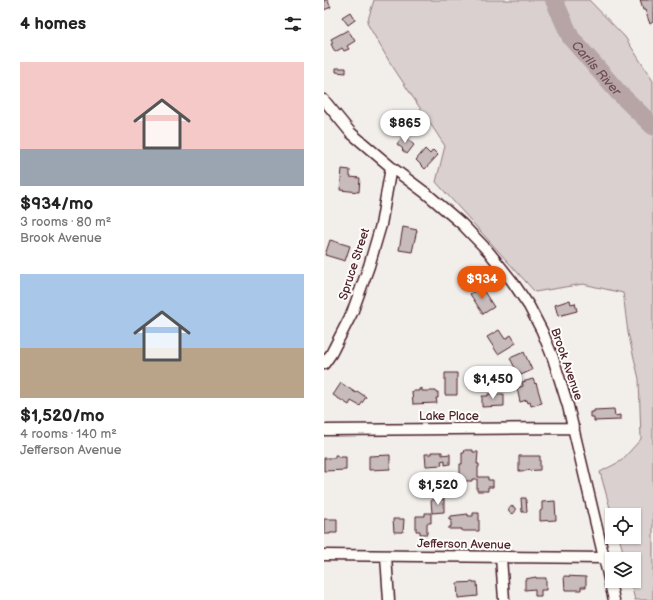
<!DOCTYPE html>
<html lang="en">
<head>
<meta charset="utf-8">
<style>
	:root { --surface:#fff; --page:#f2f2f2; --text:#222; --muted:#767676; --accent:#ea580c }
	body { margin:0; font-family:"Balsamiq Sans",sans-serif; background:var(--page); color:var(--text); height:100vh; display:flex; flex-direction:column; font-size:15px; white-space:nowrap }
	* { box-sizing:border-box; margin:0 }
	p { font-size:13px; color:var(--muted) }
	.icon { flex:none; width:22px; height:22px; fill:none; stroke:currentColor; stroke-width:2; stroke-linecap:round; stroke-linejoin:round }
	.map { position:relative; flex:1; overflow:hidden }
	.panel { display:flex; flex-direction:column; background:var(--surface); width:324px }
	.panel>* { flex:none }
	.fabs { position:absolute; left:281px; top:508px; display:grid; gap:8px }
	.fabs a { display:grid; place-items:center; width:36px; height:36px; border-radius:0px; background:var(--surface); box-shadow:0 1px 3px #0004; font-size:20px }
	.price { position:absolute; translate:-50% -34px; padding:0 9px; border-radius:14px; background:#fff; color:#222; font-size:13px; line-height:26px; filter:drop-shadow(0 1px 2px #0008) }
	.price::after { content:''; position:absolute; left:50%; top:24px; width:12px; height:9px; margin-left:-6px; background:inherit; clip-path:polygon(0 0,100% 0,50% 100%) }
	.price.active { background:var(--accent); color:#fff }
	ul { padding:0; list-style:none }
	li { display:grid; align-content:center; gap:8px; height:212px; padding:0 20px }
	li span { display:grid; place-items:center; height:124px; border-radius:0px; color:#555 }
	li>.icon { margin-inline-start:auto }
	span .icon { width:72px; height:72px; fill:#fffc; stroke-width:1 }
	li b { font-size:17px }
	h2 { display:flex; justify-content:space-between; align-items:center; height:48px; padding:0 20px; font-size:17px }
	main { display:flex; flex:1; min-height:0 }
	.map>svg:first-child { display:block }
</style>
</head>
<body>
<main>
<section class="panel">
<h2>4 homes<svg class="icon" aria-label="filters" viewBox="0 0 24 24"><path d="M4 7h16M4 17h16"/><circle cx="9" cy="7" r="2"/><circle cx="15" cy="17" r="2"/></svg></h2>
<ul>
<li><span style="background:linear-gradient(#f6c9c9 70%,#9aa5b1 0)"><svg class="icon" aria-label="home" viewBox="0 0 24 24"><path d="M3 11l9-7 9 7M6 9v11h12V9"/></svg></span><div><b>$934/mo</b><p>3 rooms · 80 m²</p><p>Brook Avenue</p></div></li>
<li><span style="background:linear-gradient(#a9c7e8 60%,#b9a48a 0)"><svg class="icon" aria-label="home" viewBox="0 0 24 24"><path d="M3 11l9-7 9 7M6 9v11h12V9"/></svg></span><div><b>$1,520/mo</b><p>4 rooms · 140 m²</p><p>Jefferson Avenue</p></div></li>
</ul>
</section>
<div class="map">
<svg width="329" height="600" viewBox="0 0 329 600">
	<rect width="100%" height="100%" fill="#f2efeb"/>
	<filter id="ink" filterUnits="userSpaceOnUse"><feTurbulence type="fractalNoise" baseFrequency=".025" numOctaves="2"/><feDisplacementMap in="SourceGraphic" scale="8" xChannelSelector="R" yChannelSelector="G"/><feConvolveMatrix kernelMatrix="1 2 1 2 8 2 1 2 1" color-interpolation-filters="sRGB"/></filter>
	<g filter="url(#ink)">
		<!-- green -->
		<path fill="#d9d0cf" stroke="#92787d" d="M 50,0 L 265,0 L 301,37 L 329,81 L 329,600 L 311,600 L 306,581 L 310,581 L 310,559 L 301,559 L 295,537 L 310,537 L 310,515 L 288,515 L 276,472 L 297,461 L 317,439 L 315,379 L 304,333 L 299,293 L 259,284 L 211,292 L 112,182 L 121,146 L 65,61 L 43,23 Z"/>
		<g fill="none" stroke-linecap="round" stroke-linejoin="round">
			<!-- river -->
			<path stroke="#b7a5a6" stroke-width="18" id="s1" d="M 230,0 L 247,38 L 294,92 L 329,126"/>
		</g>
		<!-- building -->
		<path fill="#c8bbbb" stroke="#4a1f2b" d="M 0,0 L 3,0 L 7,7 L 0,10 Z
			M 316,0 L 329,0 L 329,22 L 326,24 L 321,10 L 319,10 Z
			M 26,12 L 31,20 L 24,25 L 18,17 Z
			M 24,30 L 31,41 L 23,46 L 25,49 L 20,51 L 18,48 L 11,52 L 7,44 L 9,43 L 7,39 Z
			M 12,68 L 22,68 L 22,73 L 12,72 Z
			M 80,135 L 84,137 L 83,139 L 90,145 L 83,154 L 78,150 L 79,149 L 73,144 Z
			M 101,149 L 106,154 L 109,150 L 114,155 L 101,169 L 92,160 Z
			M 18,169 L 26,170 L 26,177 L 36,178 L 35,192 L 16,190 Z
			M 79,227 L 93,230 L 88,252 L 75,250 Z
			M 6,240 L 26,246 L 21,261 L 1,255 Z
			M 157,287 L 170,307 L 159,314 L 146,294 Z
			M 246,300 L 247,304 L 251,303 L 253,311 L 234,316 L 231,305 Z
			M 175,330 L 181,339 L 187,335 L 192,343 L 174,354 L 163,337 Z
			M 200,352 L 208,370 L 197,375 L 195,371 L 193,372 L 186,358 Z
			M 121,373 L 133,373 L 133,395 L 121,395 Z
			M 209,379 L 211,384 L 212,383 L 218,403 L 207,406 L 206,402 L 204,403 L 203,400 L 196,402 L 193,388 L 199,386 L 198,382 Z
			M 17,383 L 32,393 L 33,391 L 42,397 L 36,406 L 27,401 L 25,405 L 9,395 Z
			M 98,388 L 98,391 L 112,391 L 112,392 L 114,392 L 114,398 L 112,398 L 113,403 L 89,404 L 88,391 L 95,391 L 95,389 Z
			M 164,394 L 180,394 L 180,406 L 158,407 L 158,396 L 164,396 Z
			M 290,409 L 291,416 L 296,415 L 296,420 L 270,421 L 270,417 L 266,417 L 266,412 L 270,412 L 270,410 Z
			M 141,450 L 149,450 L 149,452 L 154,452 L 153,464 L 155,464 L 155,467 L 154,467 L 154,477 L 164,477 L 164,480 L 169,480 L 169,487 L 164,487 L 164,491 L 153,491 L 153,479 L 148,479 L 148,481 L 139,481 L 139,479 L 136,479 L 136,464 L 138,464 L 138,453 L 140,453 Z
			M 107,452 L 118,452 L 118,455 L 126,454 L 126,464 L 121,465 L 121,460 L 117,461 L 118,465 L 102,466 L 101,454 L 107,454 Z
			M 11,455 L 13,455 L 14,457 L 22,457 L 22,470 L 0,471 L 0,458 L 11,458 Z
			M 66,455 L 66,469 L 45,470 L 45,456 Z
			M 195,456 L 216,456 L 216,470 L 195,471 Z
			M 197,498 L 202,498 L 203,512 L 198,512 Z
			M 120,499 L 120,512 L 108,513 L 107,500 Z
			M 231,501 L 232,520 L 216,521 L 216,511 L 218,510 L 218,502 Z
			M184.5 510a3.5 3.5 0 1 1 7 0a3.5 3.5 0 1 1-7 0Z
			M 101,513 L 107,513 L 107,523 L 103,523 L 103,534 L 96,534 L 96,531 L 92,531 L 92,516 L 101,516 Z
			M 149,513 L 155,513 L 155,531 L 138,531 L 138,529 L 125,529 L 125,527 L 127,527 L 127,520 L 125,520 L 125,517 L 127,517 L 127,516 L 144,514 L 144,516 L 149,516 Z
			M 0,519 L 13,519 L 13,533 L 6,533 L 6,534 L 0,534 Z
			M 69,519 L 80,519 L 79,532 L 70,532 Z
			M 240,576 L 262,577 L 262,587 L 257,587 L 257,590 L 241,590 Z
			M 212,577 L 212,578 L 222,578 L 222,590 L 217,590 L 217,596 L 211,596 L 211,589 L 201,590 L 201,579 Z
			M 153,582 L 154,596 L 134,598 L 133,583 Z"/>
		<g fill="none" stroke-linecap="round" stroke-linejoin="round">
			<defs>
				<path id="minor" d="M 0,100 L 27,133 L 67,167 L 103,194 L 138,224 L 164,251 L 188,281 L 205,306 L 218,331 L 229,358 L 244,406 L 290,600
					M 0,364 L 7,354 L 28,313 L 45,266 L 57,225 L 67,167
					M 0,430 L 250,428
					M 0,555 L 280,558
					M 62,556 L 65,600
					M 177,557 L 180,600"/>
			</defs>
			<!-- minor casing -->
			<use href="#minor" stroke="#4a1f2b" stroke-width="13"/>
			<!-- minor -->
			<use href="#minor" stroke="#fdfcf7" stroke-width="10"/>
		</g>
	</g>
	<g text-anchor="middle" stroke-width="4" stroke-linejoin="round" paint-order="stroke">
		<!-- street labels -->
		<g font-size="12" fill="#4a1f2b" stroke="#fdfcf7">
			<text transform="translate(30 264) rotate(-72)" y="4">Spruce Street</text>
			<text transform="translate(243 364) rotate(71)" y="4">Brook Avenue</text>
			<text x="125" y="420">Lake Place</text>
			<text transform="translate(140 544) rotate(1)" y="4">Jefferson Avenue</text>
		</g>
		<!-- water labels -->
		<g font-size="13" font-style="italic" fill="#704e56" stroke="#fdfcf7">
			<text dy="5" stroke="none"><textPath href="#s1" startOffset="81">Carlls River</textPath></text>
		</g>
	</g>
</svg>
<div class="fabs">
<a><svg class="icon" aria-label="locate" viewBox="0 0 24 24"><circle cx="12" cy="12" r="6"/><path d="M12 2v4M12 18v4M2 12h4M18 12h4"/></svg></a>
<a><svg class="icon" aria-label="layers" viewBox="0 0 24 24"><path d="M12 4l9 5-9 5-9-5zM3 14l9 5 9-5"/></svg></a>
</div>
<b class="price" style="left:81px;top:144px">$865</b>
<b class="price active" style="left:158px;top:300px">$934</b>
<b class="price" style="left:169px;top:400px">$1,450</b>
<b class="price" style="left:114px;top:506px">$1,520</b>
</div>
</main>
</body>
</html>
